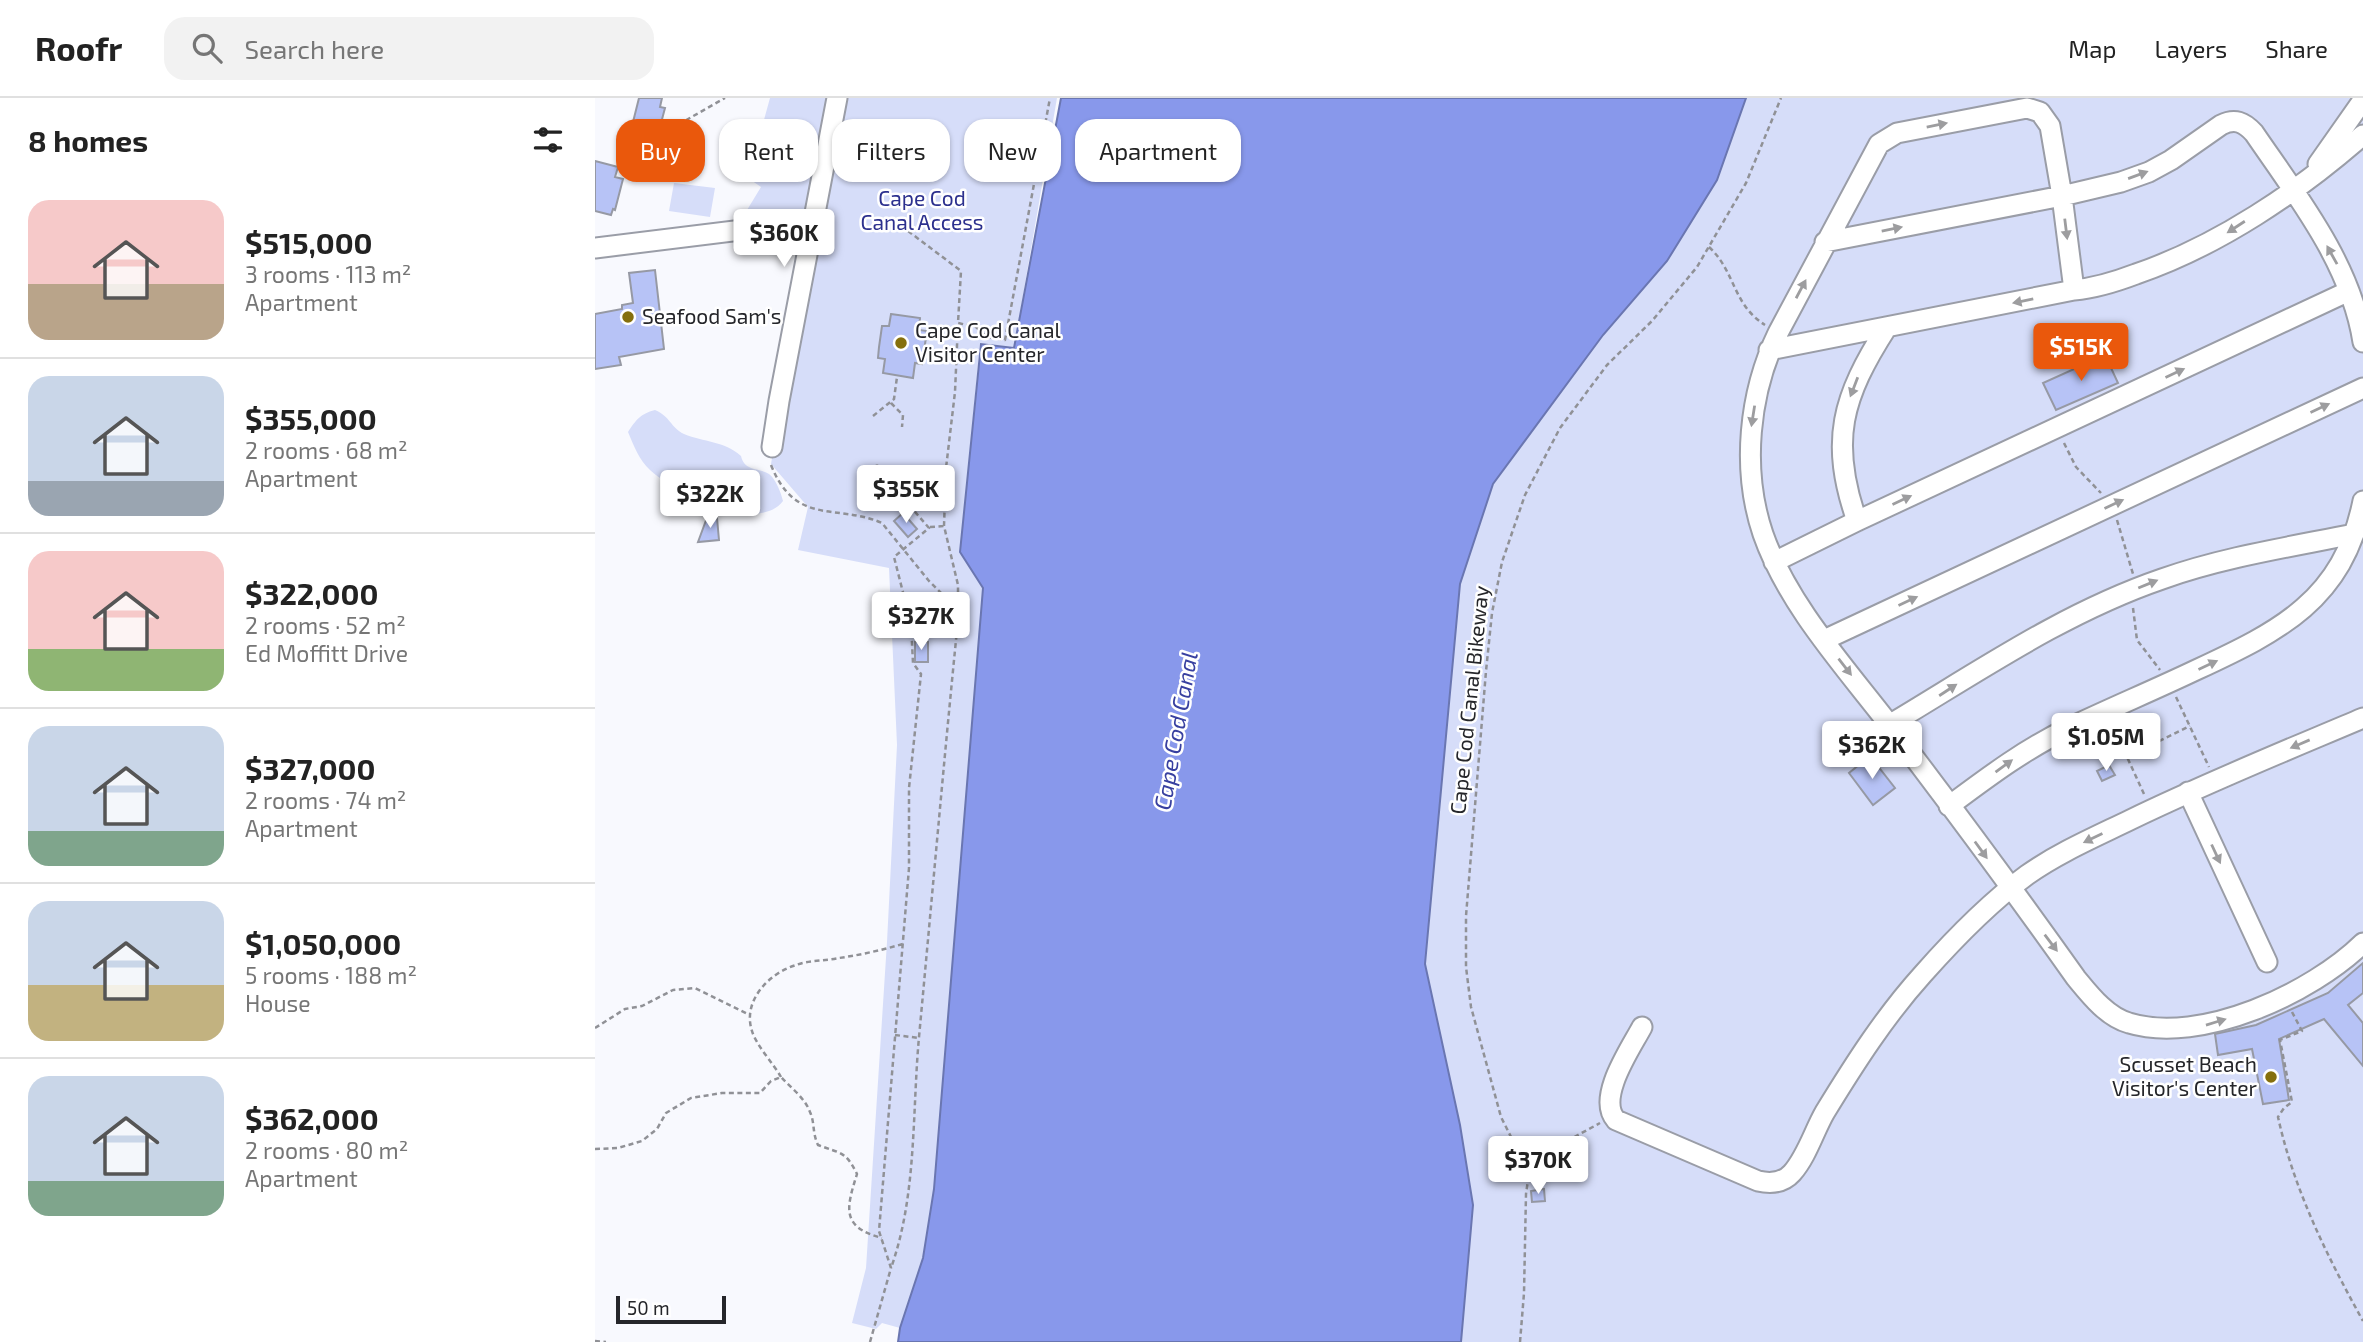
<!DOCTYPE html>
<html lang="en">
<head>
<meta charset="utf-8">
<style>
	:root { --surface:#fff; --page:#f2f2f2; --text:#222; --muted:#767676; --line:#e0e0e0; --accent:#ea580c }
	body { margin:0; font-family:"Exo 2",sans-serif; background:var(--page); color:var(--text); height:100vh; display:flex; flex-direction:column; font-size:26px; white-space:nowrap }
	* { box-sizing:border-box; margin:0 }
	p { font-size:23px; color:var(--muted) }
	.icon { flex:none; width:38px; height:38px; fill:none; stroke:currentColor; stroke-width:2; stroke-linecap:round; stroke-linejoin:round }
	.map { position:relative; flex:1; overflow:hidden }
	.side { display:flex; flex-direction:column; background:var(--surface); width:595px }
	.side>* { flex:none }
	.hud { position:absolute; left:21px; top:21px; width:665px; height:63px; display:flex; gap:14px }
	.scale { position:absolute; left:21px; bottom:18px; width:110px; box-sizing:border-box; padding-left:7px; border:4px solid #25262a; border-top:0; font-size:19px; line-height:24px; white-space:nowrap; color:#25262a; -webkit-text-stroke:5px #fff; paint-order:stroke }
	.price { position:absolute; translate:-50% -60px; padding:0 16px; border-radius:7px; background:#fff; color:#222; font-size:23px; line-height:46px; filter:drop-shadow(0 2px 4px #0008) }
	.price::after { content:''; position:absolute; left:50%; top:42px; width:21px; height:16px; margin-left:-10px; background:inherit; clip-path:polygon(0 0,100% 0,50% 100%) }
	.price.selected { background:var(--accent); color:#fff }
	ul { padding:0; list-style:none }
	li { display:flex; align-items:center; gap:21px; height:175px; padding:0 28px }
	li+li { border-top:2px solid var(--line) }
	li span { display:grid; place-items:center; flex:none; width:196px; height:140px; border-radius:21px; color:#555 }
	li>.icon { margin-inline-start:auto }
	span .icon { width:84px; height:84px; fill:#fffc; stroke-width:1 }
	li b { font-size:30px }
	h2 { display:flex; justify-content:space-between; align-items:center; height:84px; padding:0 28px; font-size:30px }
	.chip { padding:0 24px; border-radius:21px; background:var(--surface); box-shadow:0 2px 5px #0004; font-size:24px; line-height:63px }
	.chip.selected { background:var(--accent); color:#fff }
	header { display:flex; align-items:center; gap:42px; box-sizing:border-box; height:98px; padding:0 35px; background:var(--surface); border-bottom:2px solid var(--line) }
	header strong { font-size:33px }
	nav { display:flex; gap:38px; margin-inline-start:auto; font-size:24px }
	.search { width:490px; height:63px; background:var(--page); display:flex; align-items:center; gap:18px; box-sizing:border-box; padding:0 24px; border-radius:21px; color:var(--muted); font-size:26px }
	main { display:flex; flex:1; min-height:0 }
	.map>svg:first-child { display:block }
</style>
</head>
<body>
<header>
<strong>Roofr</strong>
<div class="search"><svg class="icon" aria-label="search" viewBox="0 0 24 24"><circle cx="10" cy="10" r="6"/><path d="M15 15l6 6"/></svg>Search here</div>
<nav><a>Map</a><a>Layers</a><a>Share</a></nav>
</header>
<main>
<section class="side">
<h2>8 homes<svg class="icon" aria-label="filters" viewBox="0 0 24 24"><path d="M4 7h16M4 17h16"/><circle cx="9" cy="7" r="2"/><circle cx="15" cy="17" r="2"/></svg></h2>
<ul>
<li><span style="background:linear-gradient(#f6c9c9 60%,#b9a48a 0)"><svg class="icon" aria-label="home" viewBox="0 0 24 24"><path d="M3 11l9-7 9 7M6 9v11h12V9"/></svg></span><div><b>$515,000</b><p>3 rooms · 113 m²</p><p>Apartment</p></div></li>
<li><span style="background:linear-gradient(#c9d6e8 75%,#9aa5b1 0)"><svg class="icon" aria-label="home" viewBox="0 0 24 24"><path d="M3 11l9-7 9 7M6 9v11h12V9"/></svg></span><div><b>$355,000</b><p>2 rooms · 68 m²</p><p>Apartment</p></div></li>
<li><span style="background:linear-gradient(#f6c9c9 70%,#8fb573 0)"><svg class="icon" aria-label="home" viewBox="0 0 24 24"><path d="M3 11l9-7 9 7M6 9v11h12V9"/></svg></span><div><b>$322,000</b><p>2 rooms · 52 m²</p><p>Ed Moffitt Drive</p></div></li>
<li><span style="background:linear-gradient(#c9d6e8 75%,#7fa58c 0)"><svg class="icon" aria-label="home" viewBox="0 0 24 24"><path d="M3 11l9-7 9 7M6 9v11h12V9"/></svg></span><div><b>$327,000</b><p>2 rooms · 74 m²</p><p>Apartment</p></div></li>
<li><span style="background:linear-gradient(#c9d6e8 60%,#c2b280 0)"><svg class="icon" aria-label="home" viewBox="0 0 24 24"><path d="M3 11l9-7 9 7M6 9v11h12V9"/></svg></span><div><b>$1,050,000</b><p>5 rooms · 188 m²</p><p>House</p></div></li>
<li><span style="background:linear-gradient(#c9d6e8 75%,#7fa58c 0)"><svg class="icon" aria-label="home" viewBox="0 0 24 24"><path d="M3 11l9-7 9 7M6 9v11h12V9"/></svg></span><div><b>$362,000</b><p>2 rooms · 80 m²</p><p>Apartment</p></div></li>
</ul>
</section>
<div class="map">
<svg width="1768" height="1244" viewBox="0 0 1768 1244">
	<rect width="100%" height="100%" fill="#f8f9fe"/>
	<!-- green -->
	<path fill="#d6ddf9" d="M 175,0 L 462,0 L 419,250 L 385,247 L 365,454 L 388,490 L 339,1091 L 328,1160 L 305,1230 L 287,1225 L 281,1231 L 257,1225 L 271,1170 L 292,844 L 302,647 L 294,470 L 203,452 L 213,409 L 176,366 L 216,135 L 171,129 L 149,117 L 166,89 L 153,80 Z
		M 1151,0 L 1768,0 L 1768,1244 L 866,1244 L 878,1107 L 865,1027 L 829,866 L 865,486 L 898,387 L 1008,237 L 1072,163 L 1122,82 Z
		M 79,85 L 120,90 L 115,119 L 74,113 Z
		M 60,312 C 76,319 75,329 89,336 C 109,344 129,343 146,358 C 150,374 163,369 174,376 C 181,381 186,395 188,403 C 178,417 153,419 138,411 C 130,407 124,401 114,398 C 89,389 77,392 55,372 C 44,362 39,348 33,334 C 41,322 45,316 60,312 Z"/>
	<!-- water -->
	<path fill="#8898eb" stroke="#6a76b1" stroke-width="2" d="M 466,0 L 1151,0 L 1122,82 L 1072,163 L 1008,237 L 898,386 L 865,486 L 830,866 L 865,1027 L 878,1107 L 866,1244 L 303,1244 L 305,1230 L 328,1160 L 339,1091 L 388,490 L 365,454 L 386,246 L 419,250 Z"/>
	<!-- building -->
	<path fill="#b7c3f6" stroke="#9699a4" stroke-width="2" d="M 44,0 L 67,0 L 65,9 L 70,10 L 61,44 L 56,42 L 52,57 L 31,52 Z
		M 0,63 L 23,69 L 20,79 L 28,81 L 20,112 L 18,111 L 16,117 L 0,113 Z
		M 60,172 L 69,251 L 24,259 L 26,267 L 0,271 L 0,216 L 27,211 L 27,207 L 38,205 L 34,175 Z
		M 296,216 L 325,220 L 324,232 L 332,233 L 327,266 L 320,265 L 318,280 L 288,275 L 290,261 L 283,260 L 284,249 L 287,228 L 294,228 Z
		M 1510,257 L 1523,285 L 1461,312 L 1448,285 Z
		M 308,415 L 322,431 L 313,439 L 299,423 Z
		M 113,417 L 122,420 L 124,442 L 103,444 Z
		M 320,544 L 333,544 L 333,564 L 320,564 Z
		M 1275,658 L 1300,690 L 1278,707 L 1254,675 Z
		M 1514,667 L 1520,677 L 1507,683 L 1502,673 Z
		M 1768,865 L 1768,895 L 1753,907 L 1768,925 L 1768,968 L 1729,921 L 1684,941 L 1694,1002 L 1668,1006 L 1657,951 L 1623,957 L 1620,936 L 1661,927 L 1733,895 Z
		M 949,1091 L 950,1103 L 937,1104 L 936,1093 Z"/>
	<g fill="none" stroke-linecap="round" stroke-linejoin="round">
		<defs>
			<path id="minor" d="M 1723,66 L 1768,2
				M 1230,144 L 1467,98 L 1526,84 L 1554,74 L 1576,62 L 1626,27 C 1640,20 1649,24 1659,35 C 1702,98 1756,166 1768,244
				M 0,150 L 171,129 L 216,135
				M 1479,192 L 1467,98 L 1455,28 L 1445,14 L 1432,10 L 1302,35 L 1284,46 L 1183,235 C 1154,295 1146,371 1168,436 C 1192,505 1248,567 1293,625 C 1357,709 1420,794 1481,880 C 1495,897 1512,919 1534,925 C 1606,947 1717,895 1768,845
				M 1174,252 L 1479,192 C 1501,190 1520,184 1541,176 C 1623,148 1703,94 1768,37
				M 177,349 L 184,303 L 242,0
				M 1262,423 C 1234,343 1247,299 1292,229
				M 1179,464 L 1262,423 L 1754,193
				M 1229,542 L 1768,290
				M 1294,627 C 1383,574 1468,515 1567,481 C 1629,459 1695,449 1759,436
				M 1593,694 L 1672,864
				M 1354,708 C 1393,679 1430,651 1474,630 C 1516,610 1559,592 1601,572 C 1685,533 1748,502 1768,403
				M 1047,929 C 1036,950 1001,1000 1021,1022 L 1163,1083 C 1176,1086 1188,1085 1197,1075 C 1212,1058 1219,1033 1230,1014 C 1260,965 1290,918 1328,876 C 1359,841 1394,805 1432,777 C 1463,755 1500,739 1535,722 C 1611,685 1690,653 1768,620"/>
		</defs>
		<!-- minor casing -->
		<use href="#minor" stroke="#9a9da7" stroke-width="23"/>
		<!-- path -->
		<path stroke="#909196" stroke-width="2.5" stroke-dasharray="5 3.5" stroke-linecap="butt" d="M 40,68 L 55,58 L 66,58 L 72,33 L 130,0
			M 313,133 L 366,173 L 363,225
			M 1114,149 C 1141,174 1137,206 1170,227
			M 296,305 L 308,317 L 307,329
			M 278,318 L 299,301 L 302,279
			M 1469,345 L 1481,369 L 1506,395
			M 176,367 C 201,429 241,405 287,425 L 334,483 L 354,503 L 363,522 C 349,661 337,800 324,939 C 317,1016 322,1097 296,1170
			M 1522,422 L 1538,476
			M 335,429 L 349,428
			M 1538,510 L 1542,542 L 1565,572
			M 363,520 L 363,487 L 349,428 L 351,370 L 360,294 L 363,225 L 381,229 L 392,239 L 410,242 L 455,0
			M 1581,599 L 1614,669
			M 1549,696 L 1532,659 L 1595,628
			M 1697,914 L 1707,933 L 1685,942 L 1697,1004 L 1689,1010 L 1683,1019 C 1699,1092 1732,1158 1768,1223
			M 0,930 L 30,911 L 47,908 L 78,892 L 100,890 L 155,917
			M 300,937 L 324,940
			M 186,979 C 178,965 161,947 157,933 C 147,903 174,875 201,867 C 214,862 230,863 244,860 C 265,857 287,852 308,846
			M 0,1051 L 23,1050 L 47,1043 L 62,1031 L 71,1015 L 96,1000 L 127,995 L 165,995 L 176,983 L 186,979 C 196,990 210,1000 215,1014 C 220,1025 217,1034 223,1047 C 246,1056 250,1052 262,1076 C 251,1111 246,1129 287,1140
			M 935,1068 L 925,1057 L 906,1019 L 876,909 L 871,869 L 871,818 L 891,573 L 897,515 L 907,464 L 930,397 L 965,330 L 1012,267 L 1057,223 L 1102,169 L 1151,85 L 1186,0
			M 0,1243 L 11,1244
			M 275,1244 L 296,1170 L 284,1133 L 314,770 L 314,690 L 326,576 L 318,565 L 316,526 L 299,459 L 334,430 L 308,400 L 281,386 L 282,366
			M 925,1244 L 929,1195 L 931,1096 L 935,1068 L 961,1049 L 1005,1025"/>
		<!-- minor -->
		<use href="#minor" stroke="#fff" stroke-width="19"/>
	</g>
	<!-- one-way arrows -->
	<defs><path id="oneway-solid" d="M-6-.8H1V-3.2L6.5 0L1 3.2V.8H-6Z" transform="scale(1.75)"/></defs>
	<g fill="#9d9d9f">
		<use href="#oneway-solid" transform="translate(1342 27) rotate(-11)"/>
		<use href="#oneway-solid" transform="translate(1543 77) rotate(-20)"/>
		<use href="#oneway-solid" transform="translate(1641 129) rotate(147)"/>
		<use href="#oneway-solid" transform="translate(1297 131) rotate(-11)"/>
		<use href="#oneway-solid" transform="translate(1471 131) rotate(83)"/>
		<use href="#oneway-solid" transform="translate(1737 157) rotate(-119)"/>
		<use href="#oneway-solid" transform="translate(1206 191) rotate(-62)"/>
		<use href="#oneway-solid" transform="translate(1428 203) rotate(168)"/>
		<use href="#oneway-solid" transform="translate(1580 275) rotate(-25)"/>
		<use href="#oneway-solid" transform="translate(1259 289) rotate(111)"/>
		<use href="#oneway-solid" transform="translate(1725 310) rotate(-25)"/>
		<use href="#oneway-solid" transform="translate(1158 318) rotate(99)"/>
		<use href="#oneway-solid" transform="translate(1307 402) rotate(-25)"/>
		<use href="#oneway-solid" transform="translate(1519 406) rotate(-25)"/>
		<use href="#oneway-solid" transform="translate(1553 486) rotate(-22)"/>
		<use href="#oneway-solid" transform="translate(1313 503) rotate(-25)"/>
		<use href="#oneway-solid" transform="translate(1613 567) rotate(-25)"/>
		<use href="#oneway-solid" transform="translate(1250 569) rotate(52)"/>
		<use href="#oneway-solid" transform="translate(1353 592) rotate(-33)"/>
		<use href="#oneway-solid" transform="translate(1705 646) rotate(157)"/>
		<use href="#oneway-solid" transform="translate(1409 668) rotate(-36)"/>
		<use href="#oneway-solid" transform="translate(1498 740) rotate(154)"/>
		<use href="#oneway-solid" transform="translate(1386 752) rotate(54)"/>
		<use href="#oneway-solid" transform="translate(1621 756) rotate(65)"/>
		<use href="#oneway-solid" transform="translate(1456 845) rotate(53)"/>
		<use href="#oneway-solid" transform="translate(1621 924) rotate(-17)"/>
	</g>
	<!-- markers -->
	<g fill="#856f0d" stroke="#fff" stroke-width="2.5">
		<circle cx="33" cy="219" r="7"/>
		<circle cx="306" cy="245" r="7"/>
		<circle cx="1676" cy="979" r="7"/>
	</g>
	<g text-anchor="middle" stroke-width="5" stroke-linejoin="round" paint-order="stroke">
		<!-- park labels -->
		<g font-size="21" fill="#2c308e" stroke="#fff">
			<text x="327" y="108">Cape Cod<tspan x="327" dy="24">Canal Access</tspan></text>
		</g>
		<!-- poi labels -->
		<g font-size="21" fill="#25262a" stroke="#fff" text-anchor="start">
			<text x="47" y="226">Seafood Sam's</text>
			<text x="320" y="240">Cape Cod Canal<tspan x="320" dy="24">Visitor Center</tspan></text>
			<text x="1662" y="974" text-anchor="end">Scusset Beach<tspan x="1662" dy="24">Visitor's Center</tspan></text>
		</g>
		<!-- street labels -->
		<g font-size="21" fill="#25262a" stroke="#fff">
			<text transform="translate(875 602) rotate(-84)" y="7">Cape Cod Canal Bikeway</text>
		</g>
		<!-- water labels -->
		<g font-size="23" font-style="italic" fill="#3840a0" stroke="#fff">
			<text transform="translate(581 633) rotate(-80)" y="8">Cape Cod Canal</text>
		</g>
	</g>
</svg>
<div class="scale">50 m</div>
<b class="price" style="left:189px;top:171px">$360K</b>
<b class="price selected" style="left:1486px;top:285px">$515K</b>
<b class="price" style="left:311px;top:427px">$355K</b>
<b class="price" style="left:115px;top:432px">$322K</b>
<b class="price" style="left:326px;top:554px">$327K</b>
<b class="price" style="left:1511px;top:675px">$1.05M</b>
<b class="price" style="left:1277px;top:683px">$362K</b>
<b class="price" style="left:943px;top:1098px">$370K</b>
<div class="hud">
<a class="chip selected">Buy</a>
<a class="chip">Rent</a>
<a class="chip">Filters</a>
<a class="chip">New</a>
<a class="chip">Apartment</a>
</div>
</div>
</main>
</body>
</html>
